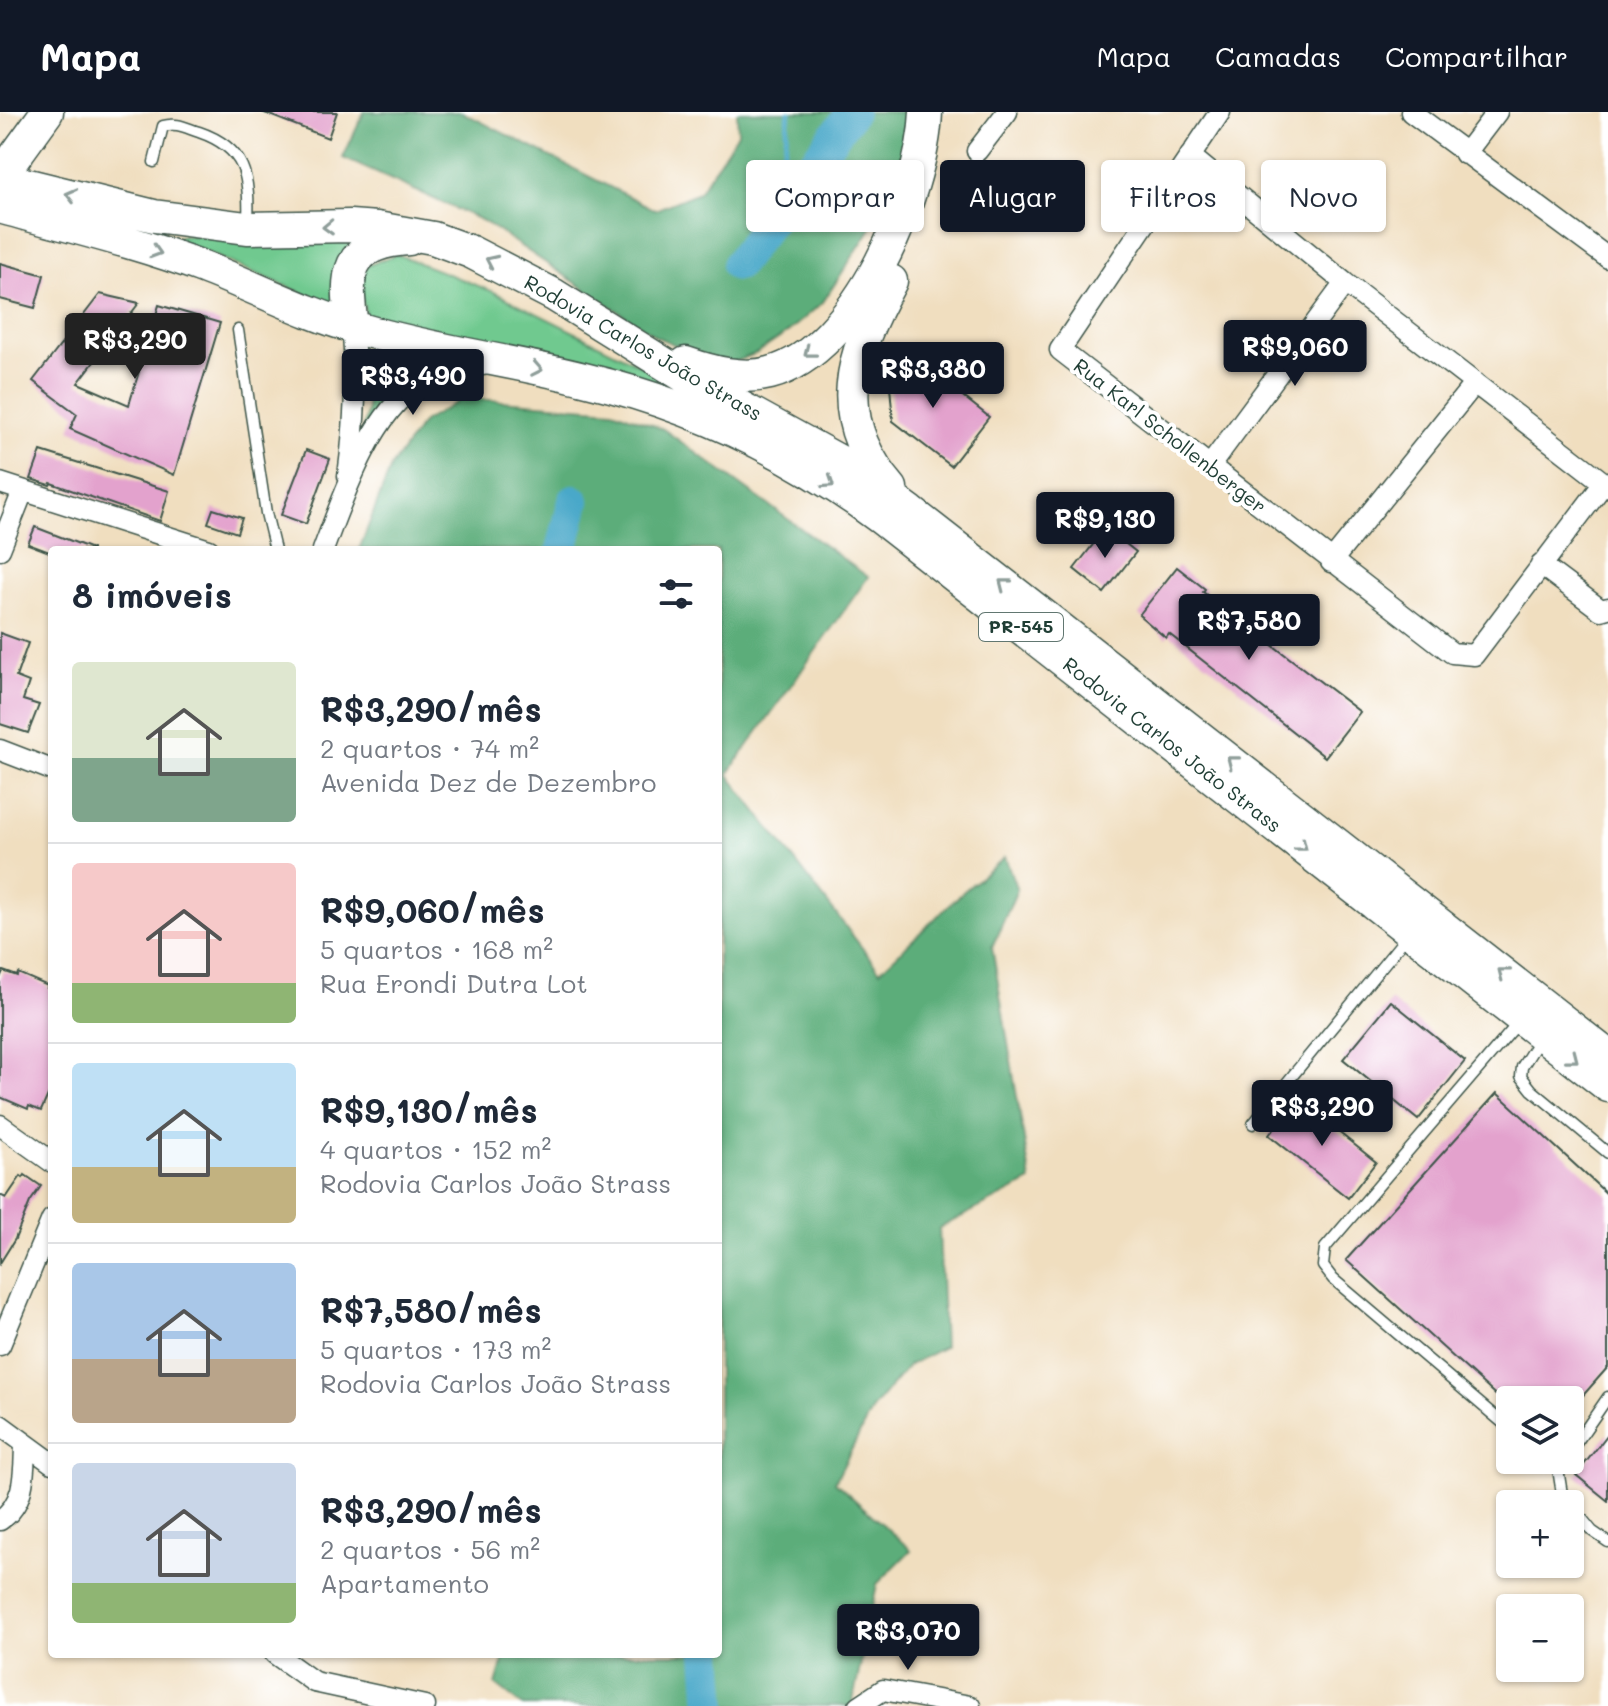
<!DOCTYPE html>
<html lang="pt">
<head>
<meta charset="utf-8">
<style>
	:root { --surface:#fff; --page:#f2f2f3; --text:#1f2937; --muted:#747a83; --line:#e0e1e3; --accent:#111827 }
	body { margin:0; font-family:Mali,sans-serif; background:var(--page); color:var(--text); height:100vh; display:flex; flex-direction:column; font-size:30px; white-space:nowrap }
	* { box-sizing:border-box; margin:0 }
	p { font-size:26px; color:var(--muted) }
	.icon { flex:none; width:44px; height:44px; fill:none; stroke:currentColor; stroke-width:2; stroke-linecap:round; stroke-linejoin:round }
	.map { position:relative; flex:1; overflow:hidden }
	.drawer { position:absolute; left:48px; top:434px; width:674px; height:1112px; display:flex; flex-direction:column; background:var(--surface); border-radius:8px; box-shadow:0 2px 6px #0004 }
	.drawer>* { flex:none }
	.guide { position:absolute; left:746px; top:48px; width:742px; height:72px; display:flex; gap:16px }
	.tools { position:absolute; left:1496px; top:1274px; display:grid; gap:16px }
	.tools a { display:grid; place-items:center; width:88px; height:88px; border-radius:8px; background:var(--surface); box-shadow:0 2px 6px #0004; font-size:40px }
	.price { position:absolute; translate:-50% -68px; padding:0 18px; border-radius:8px; background:var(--accent); color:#fff; font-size:26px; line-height:52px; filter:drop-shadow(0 2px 4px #0008) }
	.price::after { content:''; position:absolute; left:50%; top:48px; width:24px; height:18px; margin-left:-12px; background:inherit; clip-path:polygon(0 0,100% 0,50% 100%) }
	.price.current { background:#222; color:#fff }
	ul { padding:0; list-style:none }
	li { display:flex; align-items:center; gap:24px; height:200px; padding:0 24px }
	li+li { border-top:2px solid var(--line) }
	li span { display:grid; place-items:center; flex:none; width:224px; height:160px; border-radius:8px; color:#555 }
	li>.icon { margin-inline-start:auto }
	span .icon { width:96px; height:96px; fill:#fffc; stroke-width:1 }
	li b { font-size:34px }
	h2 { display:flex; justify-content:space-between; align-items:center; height:96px; padding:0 24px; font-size:34px }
	.pill { padding:0 28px; border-radius:8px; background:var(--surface); box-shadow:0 2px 6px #0004; font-size:28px; line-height:72px }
	.pill.current { background:var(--accent); color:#fff }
	header { display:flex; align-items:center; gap:48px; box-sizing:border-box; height:112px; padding:0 40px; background:var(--accent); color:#fff }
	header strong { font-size:38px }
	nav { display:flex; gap:44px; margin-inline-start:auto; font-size:28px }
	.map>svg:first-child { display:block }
</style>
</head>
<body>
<header>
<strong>Mapa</strong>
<nav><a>Mapa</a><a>Camadas</a><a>Compartilhar</a></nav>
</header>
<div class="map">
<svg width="1608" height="1594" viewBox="0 0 1608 1594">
	<rect width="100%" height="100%" fill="#fff"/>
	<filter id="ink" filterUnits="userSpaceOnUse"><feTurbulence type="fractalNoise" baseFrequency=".0125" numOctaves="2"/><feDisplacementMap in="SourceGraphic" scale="16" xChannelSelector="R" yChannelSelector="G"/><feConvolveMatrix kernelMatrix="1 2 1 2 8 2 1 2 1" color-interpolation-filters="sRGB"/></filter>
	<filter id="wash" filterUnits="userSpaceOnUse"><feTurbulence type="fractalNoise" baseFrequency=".006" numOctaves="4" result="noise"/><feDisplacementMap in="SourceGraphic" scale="32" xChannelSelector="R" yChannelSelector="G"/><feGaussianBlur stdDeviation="1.8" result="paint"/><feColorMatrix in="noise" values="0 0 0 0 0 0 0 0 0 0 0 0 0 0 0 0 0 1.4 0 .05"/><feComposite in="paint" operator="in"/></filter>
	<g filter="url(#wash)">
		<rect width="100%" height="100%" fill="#f0debf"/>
		<!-- green -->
		<path fill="#70c98f" stroke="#488362" stroke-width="2" d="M 182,123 L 357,131 L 338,196 L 179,129 L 178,125 Z
			M 396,142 L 494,180 L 720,293 L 366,204 L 358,171 L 367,154 Z
			M 366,242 L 424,258 C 388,279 375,313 356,348 L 367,299 Z"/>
		<!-- forest -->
		<path fill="#5cad7a" stroke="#3e7557" stroke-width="2" d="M 364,0 L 462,0 L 655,98 L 699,80 L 738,21 L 737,0 L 907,0 L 905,47 L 877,107 L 823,190 L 787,221 L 757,241 L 732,251 L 710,248 L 657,225 L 483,109 L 343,46 Z
			M 464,286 L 613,298 L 663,317 L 868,465 L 728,662 L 880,859 L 964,779 L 1005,745 L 1017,778 L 992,835 L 1031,1069 L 939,1116 L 944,1235 L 909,1253 L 872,1297 L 835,1370 L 911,1438 L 877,1472 L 852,1594 L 523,1594 L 496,1573 L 505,1542 L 718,1542 L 718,438 L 359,438 L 391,355 L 423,310 Z"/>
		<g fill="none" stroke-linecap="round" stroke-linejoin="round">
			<!-- stream -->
			<path stroke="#4aa8c9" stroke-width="5" d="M 737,153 L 785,36 L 789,0"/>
			<!-- river -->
			<path stroke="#4aa8c9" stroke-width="32" d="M 737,153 L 852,0
				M 562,438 L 574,389
				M 708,1542 L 712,1594"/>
		</g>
		<g id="blocks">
			<!-- building -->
			<path fill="#e3a2cd" d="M 262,0 L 337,0 L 328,26 Z
				M 0,151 L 44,163 L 35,196 L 0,187 Z
				M 100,182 L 139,191 L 78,271 L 129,293 L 159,193 L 220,211 L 174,363 L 70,317 L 77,302 L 33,269 Z
				M 907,240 L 989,305 L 951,354 L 893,309 L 889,263 Z
				M 306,338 L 330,347 L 306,412 L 281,403 Z
				M 41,339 L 169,379 L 160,409 L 51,371 L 50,373 L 31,367 Z
				M 213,397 L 242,406 L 237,421 L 208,411 Z
				M 35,415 L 92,437 L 92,438 L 52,438 L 52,441 L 28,432 Z
				M 1106,416 L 1136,440 L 1104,481 L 1074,457 Z
				M 1177,455 L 1205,477 L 1203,480 L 1360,600 L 1325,645 L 1169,522 L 1166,526 L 1139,503 Z
				M 0,521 L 28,531 L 16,565 L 29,570 L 23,588 L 39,593 L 28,621 L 0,612 Z
				M 3,859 L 17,864 L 18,861 L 48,874 L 47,876 L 52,878 L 52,974 L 41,999 L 29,994 L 28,997 L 0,985 L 0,866 Z
				M 1391,889 L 1465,949 L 1418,1008 L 1343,947 Z
				M 1497,981 L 1608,1083 L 1608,1255 L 1579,1288 L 1501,1288 L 1346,1148 Z
				M 1297,987 L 1376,1050 L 1348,1086 L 1269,1023 Z
				M 25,1063 L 41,1074 L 30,1090 L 15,1127 L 0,1151 L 0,1083 L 6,1086 L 21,1064 L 23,1066 Z
				M 1608,1322 L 1608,1389 L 1576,1363 Z"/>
		</g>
	</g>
	<g filter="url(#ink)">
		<use href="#blocks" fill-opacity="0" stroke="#3e5549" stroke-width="2"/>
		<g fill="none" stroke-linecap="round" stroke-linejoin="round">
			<defs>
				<path id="service" d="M 154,50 L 163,14 C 177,10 186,16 199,20 C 246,36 250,65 248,110
					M 238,218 L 266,401 L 275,438
					M 1539,928 L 1522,955 L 1521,964 L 1532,978 L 1608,1041
					M 1253,1012 L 1407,824
					M 1510,1317 L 1333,1167 L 1323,1154 L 1325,1136 L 1518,911
					M 1570,1340 L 1608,1285
					M 1564,1348 L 1558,1357 L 1562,1382 L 1592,1419 L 1608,1430"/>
				<path id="minor" d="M 1220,0 L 1060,238 L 1452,541 L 1474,543 L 1604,371
					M 1411,0 L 1608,146
					M 977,39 L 1007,0
					M 1465,42 L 1497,0
					M 1190,44 L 1345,171 L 1608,374
					M 1209,355 L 1345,171
					M 348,364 C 355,313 358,266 352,215
					M 0,371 L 209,438
					M 0,437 L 23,379
					M 323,438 C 342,388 371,301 418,273 C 439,261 465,256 489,252
					M 1331,450 L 1475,271
					M 1541,453 L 1601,498 L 1608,496
					M 0,638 L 52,658
					M 0,1013 L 52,1050
					M 0,1233 L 52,1107
					M 0,1313 L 52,1351
					M 0,1408 C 26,1391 24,1360 25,1333
					M 275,1542 L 314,1570 L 425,1594
					M 859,1594 L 883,1578 L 970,1594"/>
				<path id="trunk" d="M 0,65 L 47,0
					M 0,66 L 154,104 L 247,116 L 350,114 L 377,116 L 433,126 L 471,140 L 554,183 L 684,264 L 848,354 L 911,400 L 1608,944
					M 0,95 C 67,114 137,130 203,155 C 255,175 306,202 360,217 C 435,239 509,248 584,267 C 693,293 793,340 882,407 L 1608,974
					M 352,215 C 345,162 344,131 409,127
					M 686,251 C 712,260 742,268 770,261 C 857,238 923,82 926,0
					M 891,376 C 829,306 851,242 891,169"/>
			</defs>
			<!-- service casing -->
			<use href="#service" stroke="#3e5549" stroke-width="13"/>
			<!-- minor casing -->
			<use href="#minor" stroke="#3e5549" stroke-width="23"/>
			<!-- trunk casing -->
			<use href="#trunk" stroke="#3e5549" stroke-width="35"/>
			<!-- service -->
			<use href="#service" stroke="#fff" stroke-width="10"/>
			<!-- minor -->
			<use href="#minor" stroke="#fff" stroke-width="20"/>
			<!-- trunk -->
			<use href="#trunk" stroke="#fff" stroke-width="32"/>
		</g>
		<!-- one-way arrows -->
		<defs><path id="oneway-chevron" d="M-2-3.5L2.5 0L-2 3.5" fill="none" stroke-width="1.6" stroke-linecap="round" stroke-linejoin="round" transform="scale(2)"/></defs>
		<g stroke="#8f9e9a">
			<use href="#oneway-chevron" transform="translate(71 83) rotate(-166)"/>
			<use href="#oneway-chevron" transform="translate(328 115) rotate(178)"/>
			<use href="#oneway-chevron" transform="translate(156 140) rotate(17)"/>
			<use href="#oneway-chevron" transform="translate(491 149) rotate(-155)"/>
			<use href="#oneway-chevron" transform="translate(809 240) rotate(142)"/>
			<use href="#oneway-chevron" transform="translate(537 257) rotate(11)"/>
			<use href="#oneway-chevron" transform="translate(829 371) rotate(33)"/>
			<use href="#oneway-chevron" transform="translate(1004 472) rotate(-142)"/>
			<use href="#oneway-chevron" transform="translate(1232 649) rotate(-142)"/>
			<use href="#oneway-chevron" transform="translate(1302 734) rotate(38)"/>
			<use href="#oneway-chevron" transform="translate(1503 861) rotate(-142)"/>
			<use href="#oneway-chevron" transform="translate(1573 946) rotate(38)"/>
		</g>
	</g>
	<g text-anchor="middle" stroke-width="8" stroke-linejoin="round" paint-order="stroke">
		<!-- shield labels -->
		<rect fill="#fff" stroke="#627771" stroke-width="2" x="979" y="501" width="84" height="28" rx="6"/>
		<g font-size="18" font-weight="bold" fill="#1f3d34">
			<text x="1021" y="521">PR-545</text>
		</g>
		<!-- street labels -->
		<g font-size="20" fill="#1f3d34" stroke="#fff">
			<text transform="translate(643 236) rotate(30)" y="7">Rodovia Carlos João Strass</text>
			<text transform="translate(1170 324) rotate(38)" y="7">Rua Karl Schollenberger</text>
			<text transform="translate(1172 633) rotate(38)" y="7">Rodovia Carlos João Strass</text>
		</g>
	</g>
</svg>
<div class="tools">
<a><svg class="icon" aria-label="layers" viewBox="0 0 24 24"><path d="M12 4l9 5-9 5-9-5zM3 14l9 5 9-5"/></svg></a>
<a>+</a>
<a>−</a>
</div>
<b class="price current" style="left:135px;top:269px">R$3,290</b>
<b class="price" style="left:1295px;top:276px">R$9,060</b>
<b class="price" style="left:933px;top:298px">R$3,380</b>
<b class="price" style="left:413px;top:305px">R$3,490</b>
<b class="price" style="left:1105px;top:448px">R$9,130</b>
<b class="price" style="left:1249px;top:550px">R$7,580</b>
<b class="price" style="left:1322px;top:1036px">R$3,290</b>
<b class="price" style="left:908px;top:1560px">R$3,070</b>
<div class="guide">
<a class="pill">Comprar</a>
<a class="pill current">Alugar</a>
<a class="pill">Filtros</a>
<a class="pill">Novo</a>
</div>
<section class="drawer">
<h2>8 imóveis<svg class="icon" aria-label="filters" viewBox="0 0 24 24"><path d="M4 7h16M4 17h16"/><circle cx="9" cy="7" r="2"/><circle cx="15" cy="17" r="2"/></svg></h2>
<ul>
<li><span style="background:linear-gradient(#dfe7d0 60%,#7fa58c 0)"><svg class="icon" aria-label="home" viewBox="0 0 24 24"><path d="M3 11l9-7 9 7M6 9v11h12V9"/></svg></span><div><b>R$3,290/mês</b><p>2 quartos · 74 m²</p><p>Avenida Dez de Dezembro</p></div></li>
<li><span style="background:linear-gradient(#f6c9c9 75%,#8fb573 0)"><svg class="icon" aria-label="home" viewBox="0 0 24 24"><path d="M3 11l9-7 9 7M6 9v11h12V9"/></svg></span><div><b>R$9,060/mês</b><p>5 quartos · 168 m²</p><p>Rua Erondi Dutra Lot</p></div></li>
<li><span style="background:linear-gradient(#bfe0f5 65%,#c2b280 0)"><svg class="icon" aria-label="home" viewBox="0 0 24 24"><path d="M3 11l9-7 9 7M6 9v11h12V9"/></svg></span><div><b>R$9,130/mês</b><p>4 quartos · 152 m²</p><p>Rodovia Carlos João Strass</p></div></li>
<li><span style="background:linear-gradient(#a9c7e8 60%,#b9a48a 0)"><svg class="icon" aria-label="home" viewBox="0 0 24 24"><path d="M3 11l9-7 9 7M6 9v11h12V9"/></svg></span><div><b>R$7,580/mês</b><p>5 quartos · 173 m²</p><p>Rodovia Carlos João Strass</p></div></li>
<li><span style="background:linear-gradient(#c9d6e8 75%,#8fb573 0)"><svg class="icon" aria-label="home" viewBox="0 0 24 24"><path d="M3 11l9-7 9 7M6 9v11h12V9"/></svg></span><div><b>R$3,290/mês</b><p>2 quartos · 56 m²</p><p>Apartamento</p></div></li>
</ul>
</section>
</div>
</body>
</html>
